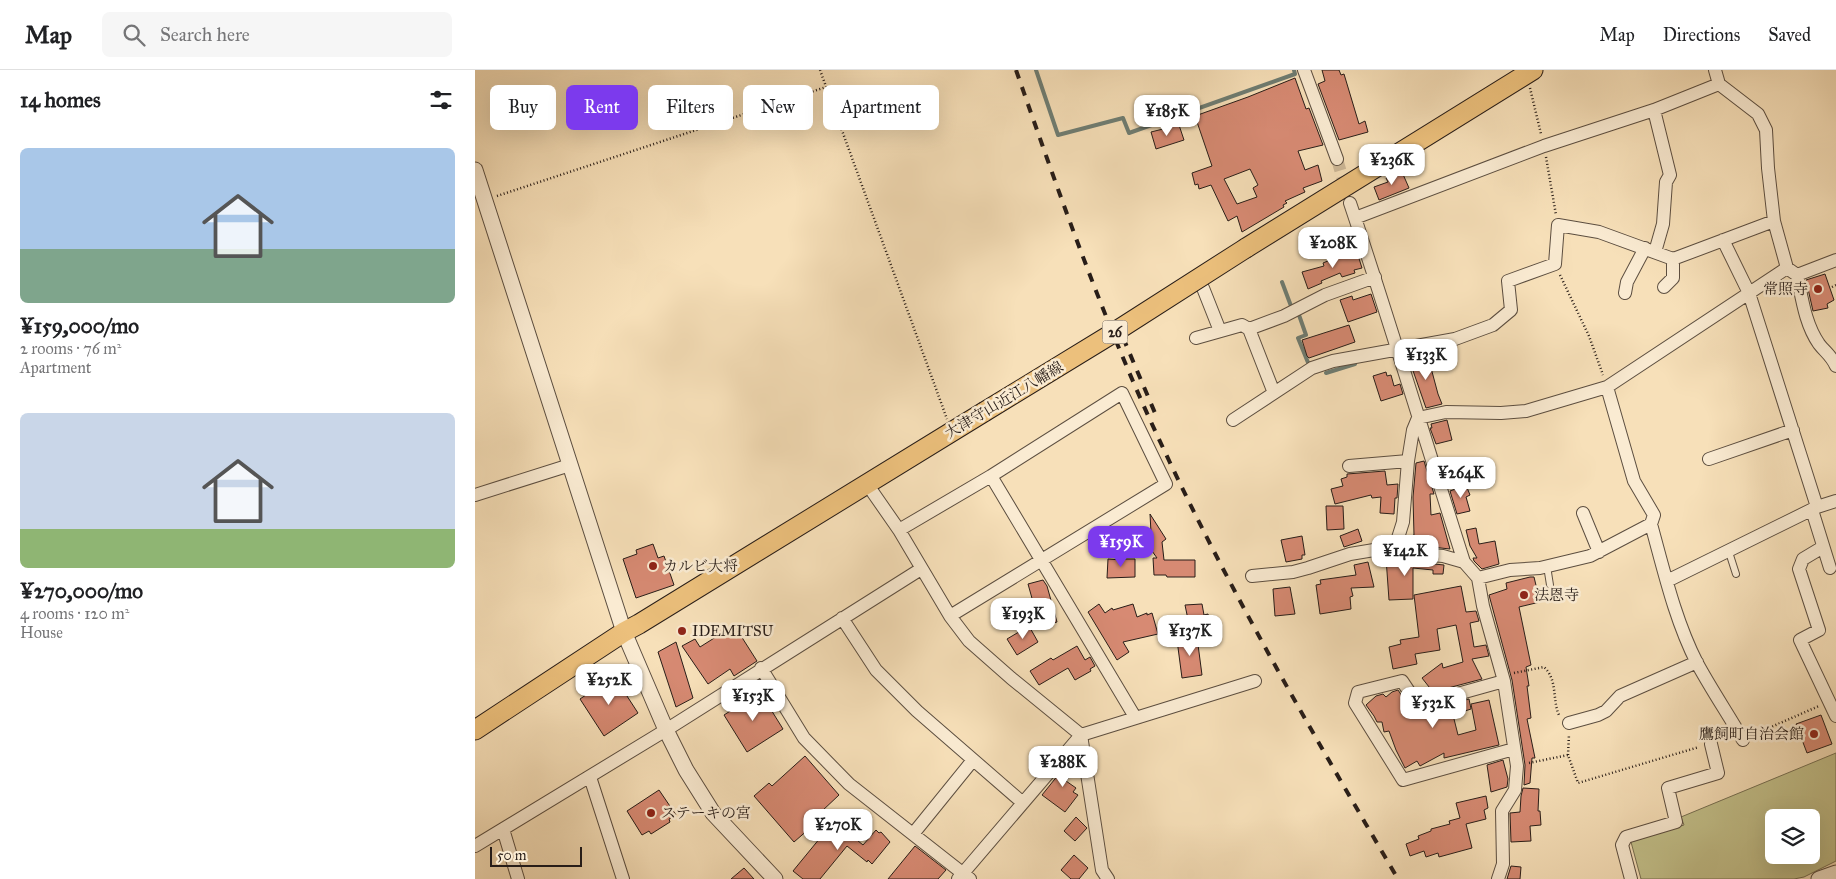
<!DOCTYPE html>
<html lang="en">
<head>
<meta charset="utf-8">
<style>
	:root { --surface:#fff; --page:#f6f6f6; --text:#202124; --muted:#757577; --line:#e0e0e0; --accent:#7c3aed }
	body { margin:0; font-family:"IM FELL Great Primer","Noto Serif JP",serif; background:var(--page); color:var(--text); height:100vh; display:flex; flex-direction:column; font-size:19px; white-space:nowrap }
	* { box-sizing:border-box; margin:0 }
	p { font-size:16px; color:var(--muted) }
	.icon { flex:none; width:28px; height:28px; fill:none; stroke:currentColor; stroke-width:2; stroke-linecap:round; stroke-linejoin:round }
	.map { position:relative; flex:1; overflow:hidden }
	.sheet { display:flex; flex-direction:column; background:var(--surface); width:475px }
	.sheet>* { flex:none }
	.hud { position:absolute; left:15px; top:15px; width:475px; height:45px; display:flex; gap:10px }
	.tools { position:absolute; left:1290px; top:739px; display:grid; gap:10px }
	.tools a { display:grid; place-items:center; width:55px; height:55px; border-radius:8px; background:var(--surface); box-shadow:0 5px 20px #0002; font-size:25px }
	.scale { position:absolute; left:15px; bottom:12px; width:92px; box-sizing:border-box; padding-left:5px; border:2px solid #281d18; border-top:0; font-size:14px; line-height:18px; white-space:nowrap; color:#281d18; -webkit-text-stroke:4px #faebd2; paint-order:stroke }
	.price { position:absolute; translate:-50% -42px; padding:0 11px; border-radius:10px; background:#fff; color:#222; font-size:16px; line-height:32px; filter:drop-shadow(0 1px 2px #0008) }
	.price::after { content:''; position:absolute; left:50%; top:30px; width:15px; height:11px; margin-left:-8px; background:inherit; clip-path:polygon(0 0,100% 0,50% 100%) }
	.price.on { background:var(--accent); color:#fff }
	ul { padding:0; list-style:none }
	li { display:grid; align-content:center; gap:10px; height:265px; padding:0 20px }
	li span { display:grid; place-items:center; height:155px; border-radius:8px; color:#555 }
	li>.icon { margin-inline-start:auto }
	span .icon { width:90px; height:90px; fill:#fffc; stroke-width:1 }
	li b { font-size:21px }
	h2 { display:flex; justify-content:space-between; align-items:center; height:60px; padding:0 20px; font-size:21px }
	.chip { padding:0 18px; border-radius:8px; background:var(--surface); box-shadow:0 5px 20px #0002; font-size:18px; line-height:45px }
	.chip.on { background:var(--accent); color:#fff }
	header { display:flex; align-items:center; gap:30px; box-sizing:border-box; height:70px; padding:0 25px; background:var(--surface); border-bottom:1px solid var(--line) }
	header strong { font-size:24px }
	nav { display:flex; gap:28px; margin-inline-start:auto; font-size:18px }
	.search { width:350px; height:45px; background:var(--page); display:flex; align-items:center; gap:12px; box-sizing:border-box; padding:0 18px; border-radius:8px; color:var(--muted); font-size:19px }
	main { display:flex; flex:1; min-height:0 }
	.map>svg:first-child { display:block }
</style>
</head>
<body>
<header>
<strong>Map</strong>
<div class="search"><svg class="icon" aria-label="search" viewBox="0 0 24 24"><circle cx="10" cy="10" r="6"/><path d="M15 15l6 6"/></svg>Search here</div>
<nav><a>Map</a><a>Directions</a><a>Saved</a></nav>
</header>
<main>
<section class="sheet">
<h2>14 homes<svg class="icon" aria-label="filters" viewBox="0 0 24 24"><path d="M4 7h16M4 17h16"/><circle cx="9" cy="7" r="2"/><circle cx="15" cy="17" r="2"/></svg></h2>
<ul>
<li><span style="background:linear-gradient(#a9c7e8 65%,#7fa58c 0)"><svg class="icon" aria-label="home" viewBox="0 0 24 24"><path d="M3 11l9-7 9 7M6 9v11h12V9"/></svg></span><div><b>¥159,000/mo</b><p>2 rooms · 76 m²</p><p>Apartment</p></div></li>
<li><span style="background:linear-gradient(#c9d6e8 75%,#8fb573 0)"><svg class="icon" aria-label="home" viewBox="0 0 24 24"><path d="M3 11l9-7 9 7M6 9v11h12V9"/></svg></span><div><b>¥270,000/mo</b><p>4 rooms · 120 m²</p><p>House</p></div></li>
</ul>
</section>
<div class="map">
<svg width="1361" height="809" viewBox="0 0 1361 809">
	<rect width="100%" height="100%" fill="#f7e0b9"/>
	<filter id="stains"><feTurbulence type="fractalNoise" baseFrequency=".004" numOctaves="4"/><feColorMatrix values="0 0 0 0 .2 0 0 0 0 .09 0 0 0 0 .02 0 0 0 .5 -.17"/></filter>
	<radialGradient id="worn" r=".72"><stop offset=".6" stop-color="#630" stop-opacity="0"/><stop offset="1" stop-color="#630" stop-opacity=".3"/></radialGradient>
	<!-- green -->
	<path fill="#c3c18b" stroke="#766f52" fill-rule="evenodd" d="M 1361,683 L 1361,791 L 1329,807 L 1319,809 L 1166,809 L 1156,772 L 1209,755 L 1206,747 ZM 1299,748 L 1336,748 L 1336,785 L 1299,785 Z"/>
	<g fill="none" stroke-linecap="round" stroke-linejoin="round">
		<!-- stream -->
		<path stroke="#6e7d73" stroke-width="4" d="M 561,0 L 583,65 L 648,48 L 654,63 L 820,4 L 819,0
			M 807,212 L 816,236
			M 824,245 L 831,265 L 823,268 L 834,295
			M 851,303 L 880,294"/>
	</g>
	<!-- building -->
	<path fill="#d78a73" stroke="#281d18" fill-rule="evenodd" d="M 847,0 L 864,0 L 866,5 L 869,4 L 884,54 L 890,51 L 893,62 L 864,70 L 843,14 L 850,11 Z
		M 820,8 L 831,39 L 834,38 L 848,75 L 823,81 L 830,100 L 843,95 L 847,111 L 828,118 L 830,122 L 810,131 L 812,133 L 808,135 L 809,137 L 767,162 L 762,146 L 753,151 L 736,115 L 724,119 L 723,114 L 720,115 L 717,103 L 737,96 L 720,46 L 773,27 ZM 775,99 L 783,115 L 778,118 L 782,127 L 762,134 L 749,109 Z
		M 704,55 L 709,70 L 681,79 L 676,62 Z
		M 927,102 L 934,118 L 904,130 L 899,117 L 913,112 L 911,108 Z
		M 881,179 L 887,198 L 879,200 L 880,203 L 867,207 L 865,203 L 846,211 L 847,213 L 833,219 L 827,202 L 849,196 L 848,193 Z
		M 1350,204 L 1359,230 L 1352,234 L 1353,238 L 1338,241 L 1331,210 Z
		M 896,224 L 902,242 L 873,252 L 865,230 L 877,226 L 878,230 Z
		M 874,255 L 880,272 L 834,288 L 832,286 L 827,270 Z
		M 952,283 L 963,324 L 967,334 L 951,338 L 935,292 L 941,290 L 940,286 Z
		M 911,302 L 912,306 L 916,305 L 919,316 L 925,314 L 928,324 L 906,331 L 898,306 Z
		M 972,350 L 977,370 L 961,374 L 955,358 L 957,358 L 956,354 Z
		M 949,391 L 959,424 L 955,424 L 956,445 L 965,443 L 975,479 L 930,474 L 931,469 L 936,469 L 936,466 L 939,465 L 938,427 L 941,393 Z
		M 910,401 L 912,415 L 923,414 L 922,428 L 920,428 L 919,444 L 905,443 L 906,427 L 897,428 L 896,425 L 860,434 L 856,419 L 868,416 L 866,409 L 872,407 L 872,404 Z
		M 991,415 L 995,425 L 991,427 L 995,441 L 982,444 L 975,421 Z
		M 851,436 L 868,436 L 869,459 L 852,460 Z
		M 675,444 L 691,469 L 687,472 L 689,490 L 720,490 L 720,507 L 692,507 L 691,505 L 679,505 L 678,488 L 682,488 L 677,481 Z
		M 1001,458 L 1004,474 L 1020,471 L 1024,494 L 1007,499 L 999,491 L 998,488 L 1002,488 L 995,476 L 991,460 Z
		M 883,459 L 887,471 L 869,477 L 865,466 Z
		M 827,466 L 830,485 L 827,485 L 827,489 L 811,492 L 806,470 Z
		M 178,474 L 183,488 L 189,486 L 199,515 L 161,528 L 148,489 L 162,484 L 161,480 Z
		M 918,486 L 930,491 L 969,495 L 968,504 L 958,504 L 958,500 L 938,498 L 938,529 L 914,530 L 911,488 L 918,488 Z
		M 633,489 L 647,490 L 647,489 L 660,489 L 660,507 L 632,508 Z
		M 893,492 L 899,517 L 876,518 L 878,526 L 875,527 L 876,539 L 845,544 L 841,515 L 846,514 L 845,510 L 881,505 L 879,495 Z
		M 1055,507 L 1059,507 L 1065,532 L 1044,537 L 1056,595 L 1051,597 L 1054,616 L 1052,616 L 1056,648 L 1052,649 L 1060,688 L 1057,688 L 1055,713 L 1049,715 L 1050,695 L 1037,610 L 1014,525 L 1032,519 L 1031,513 Z
		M 568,510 L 572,516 L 582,552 L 565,557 L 553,514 Z
		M 986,516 L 991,542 L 1001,541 L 1004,551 L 995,553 L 999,577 L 1011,575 L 1014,586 L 997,589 L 1007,609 L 958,622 L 947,608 L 967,593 L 968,598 L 988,592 L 981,555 L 962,559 L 965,580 L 940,584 L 942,594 L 918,599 L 914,577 L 926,574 L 925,570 L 944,567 L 939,525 Z
		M 815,517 L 820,544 L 800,546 L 798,519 Z
		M 624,534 L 630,543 L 637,538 L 638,540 L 658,534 L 662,547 L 672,543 L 672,545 L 677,543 L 683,564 L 648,572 L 654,582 L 642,590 L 613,542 Z
		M 727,534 L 729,545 L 733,544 L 735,555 L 732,556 L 732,561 L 716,564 L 710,535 Z
		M 251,554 L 254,559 L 259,555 L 282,591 L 259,606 L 255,599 L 233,614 L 207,576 L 220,569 L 225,577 L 244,565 L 241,561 Z
		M 554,556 L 563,572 L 542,585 L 532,569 Z
		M 722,567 L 727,605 L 707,608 L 702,570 Z
		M 201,572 L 218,628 L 201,637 L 183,582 Z
		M 602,576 L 610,590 L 615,587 L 620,596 L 615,599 L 616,601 L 600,610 L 593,598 L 564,615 L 555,601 L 576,588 L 578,590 Z
		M 139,606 L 163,643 L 129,666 L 105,629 Z
		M 923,620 L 935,638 L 936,642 L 945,643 L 994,629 L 996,639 L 978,645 L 983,665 L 1001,660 L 996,634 L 1014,630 L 1024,675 L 969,688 L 969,683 L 945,696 L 942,691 L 930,698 L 921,680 L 914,661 L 909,662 L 907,652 L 902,652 L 899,646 L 891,635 L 901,626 L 908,624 L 911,627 L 917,622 Z
		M 285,622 L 308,659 L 272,682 L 249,645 Z
		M 1346,645 L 1357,674 L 1332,683 L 1321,654 Z
		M 330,686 L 364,725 L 347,741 L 351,744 L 319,772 L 279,726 L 294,713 L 297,716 Z
		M 596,689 L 602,693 L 603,696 L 591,711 L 601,718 L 598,722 L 603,725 L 590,742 L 567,725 Z
		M 1028,690 L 1033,709 L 1032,717 L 1016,722 L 1012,695 Z
		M 1048,718 L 1064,719 L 1063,741 L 1065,741 L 1066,755 L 1055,756 L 1056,771 L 1036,772 L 1035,743 L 1045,742 L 1046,726 Z
		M 184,720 L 201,745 L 194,749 L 195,752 L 176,764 L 174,761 L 167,765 L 152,741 Z
		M 1011,726 L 1013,738 L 1009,740 L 1011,749 L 991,754 L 997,778 L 964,787 L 963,783 L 951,787 L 949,781 L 935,786 L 931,774 L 944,769 L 943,766 L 956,761 L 956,759 L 975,754 L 974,751 L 985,748 L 981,733 Z
		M 601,747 L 612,758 L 600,771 L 589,761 Z
		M 359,751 L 388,775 L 401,760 L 404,763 L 406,762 L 415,772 L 397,794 L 393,790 L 392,792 L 372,776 L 345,809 L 328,809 L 318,801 Z
		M 440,776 L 471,800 L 463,809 L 413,809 Z
		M 599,785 L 613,798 L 604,809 L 596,809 L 586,800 Z
		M 1036,796 L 1046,797 L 1045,809 L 1032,809 Z
		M 269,798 L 279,809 L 256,809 Z"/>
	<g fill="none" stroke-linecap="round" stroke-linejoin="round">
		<!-- minor-tunnel -->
		<path stroke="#ceb999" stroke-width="12" stroke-dasharray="12 6" stroke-linecap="butt" d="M 862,89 L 872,123"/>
		<defs>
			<path id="service" d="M 1253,479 L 1261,504
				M 1072,496 L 1075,515"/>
			<path id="minor" d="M 829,0 L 862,89
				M 1240,0 L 1244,14 L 1283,44 L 1291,60 L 1293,98 L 1299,151 L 1312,198
				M 1179,40 L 1195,105 L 1191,112 L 1188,154 L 1180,182
				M 875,133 C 915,252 951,373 989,492 L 1003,508 L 1008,536 L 1029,611 L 1042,696 L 1040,720 L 1027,741 L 1028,794 L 1023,809
				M 880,148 L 1069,76 L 1179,40 L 1244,14
				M 1248,170 L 1274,223 L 1342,437
				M 1322,205 L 1361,190
				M 1189,217 L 1198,208 L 1198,189
				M 728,218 L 745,261
				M 1150,223 L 1152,212 L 1170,178
				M 774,259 L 799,323
				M 721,268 L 767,255 L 774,259 L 809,246 L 850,225 L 900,207
				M 1132,317 L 1159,411 L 1179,445 L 1176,454
				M 943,348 L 971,342 L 1026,343 L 1051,341 L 1132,317 L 1312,198 L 1322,205 C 1327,228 1330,254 1344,274 C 1350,282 1356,285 1361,296
				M 758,350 L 837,298 L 858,291 L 980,269 L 1018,255 L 1036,240 L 1033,211 L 1080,194 L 1083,155 L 1124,162 L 1198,189 L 1299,151
				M 1234,389 L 1318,360
				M 874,396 L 933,391
				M 516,406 L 660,647
				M 392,414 L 424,460 L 475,546 L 494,571 L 536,608 L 606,665 L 627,800 L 633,809
				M 0,425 L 95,395
				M 1337,440 L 1355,498
				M 1108,443 L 1124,482
				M 424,460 L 516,406 L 647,323 L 691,414 L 475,546
				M 917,477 L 931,483 L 968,486 L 989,492
				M 1348,477 L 1328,489 L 1324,499 L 1344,560 L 1325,570 L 1361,646
				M 777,506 L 818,502 L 833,498 L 875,484 L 917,477 L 922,471 L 928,452 L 933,391 L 938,360 L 943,348
				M 1003,508 L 1035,500 L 1065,498 L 1115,486 L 1176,454 C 1189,501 1200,550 1222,593 C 1236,619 1253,644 1268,670
				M 1192,511 L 1342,437 L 1361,431
				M 367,548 L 401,600 L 442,641 L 548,733
				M 286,598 L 329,668 L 374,714 L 495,809
				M 1029,611 L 943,635 L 927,611 L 883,622 L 880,633 L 928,710 L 1039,679
				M 1094,653 L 1123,645 L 1131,641 L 1145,626 L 1222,592
				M 115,707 L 148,809
				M 28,759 L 43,809
				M 438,764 L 498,690
				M 0,776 L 191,660 L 446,499
				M 483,809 L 606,665 L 780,611
				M 1156,809 L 1147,775 L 1151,767 L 1201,752 L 1193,718 L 1243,703 L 1236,674"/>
			<path id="tertiary" d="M 0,100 L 149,562 L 191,660 L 211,700 L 238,743 L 300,809
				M 1344,809 L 1361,803"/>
			<path id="primary" d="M 771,178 L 1058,0
				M 0,660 L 149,562 L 164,554 L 509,342"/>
		</defs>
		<!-- service casing -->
		<use href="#service" stroke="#5c4e40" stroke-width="8"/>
		<!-- minor casing -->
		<use href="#minor" stroke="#5c4e40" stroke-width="14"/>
		<!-- tertiary casing -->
		<use href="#tertiary" stroke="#5c4e40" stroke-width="17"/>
		<!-- primary casing -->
		<use href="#primary" stroke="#281d18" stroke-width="21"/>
		<!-- path -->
		<path stroke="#281d18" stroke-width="2.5" stroke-dasharray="1 2.5" stroke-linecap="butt" d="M 345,0 L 472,349
			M 1055,18 L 1066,64
			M 1071,87 L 1081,145
			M 22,126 L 351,17
			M 1085,205 L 1114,266 L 1128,305
			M 1357,217 L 1361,215
			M 1039,603 L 1069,597 C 1083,610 1077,630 1084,645
			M 1278,665 L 1344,636
			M 1093,685 L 1094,664
			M 1054,693 L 1093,685 L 1103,713 L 1224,677"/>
		<!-- service -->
		<use href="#service" stroke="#faebd2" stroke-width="6"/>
		<!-- minor -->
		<use href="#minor" stroke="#faebd2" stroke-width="12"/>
		<!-- tertiary -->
		<use href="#tertiary" stroke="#faebd2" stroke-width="15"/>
		<!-- primary -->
		<use href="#primary" stroke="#ecc07c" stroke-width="19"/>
		<!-- rail -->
		<path stroke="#281d18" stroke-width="4" stroke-dasharray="9 9" stroke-linecap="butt" d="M 541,0 C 586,129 631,258 690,382 C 759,529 841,669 923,809
			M 641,251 L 680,343"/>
		<defs>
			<path id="primary-bridge" d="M 509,342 L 635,265 L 771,178"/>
		</defs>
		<!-- primary-bridge casing -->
		<use href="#primary-bridge" stroke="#281d18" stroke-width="21" stroke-linecap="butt"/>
		<!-- primary-bridge -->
		<use href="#primary-bridge" stroke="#ecc07c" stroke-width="19"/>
	</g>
	<!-- markers -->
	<g fill="#8f2418" stroke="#faebd2" stroke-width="2">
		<circle cx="1343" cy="219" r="5"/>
		<circle cx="178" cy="496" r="5"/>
		<circle cx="1049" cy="525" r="5"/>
		<circle cx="207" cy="561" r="5"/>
		<circle cx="1339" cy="664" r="5"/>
		<circle cx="176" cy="743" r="5"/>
	</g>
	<g text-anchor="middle" stroke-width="5" stroke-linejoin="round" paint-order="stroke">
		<!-- shield labels -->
		<rect fill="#faebd2" stroke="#675b50" stroke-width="1" x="627.5" y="250.5" width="25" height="23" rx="4"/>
		<g font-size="14" font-weight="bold" fill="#281d18">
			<text x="640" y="267">26</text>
		</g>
		<!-- poi labels -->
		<g font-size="15" fill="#281d18" stroke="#faebd2" text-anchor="start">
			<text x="1333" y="224" text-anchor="end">常照寺</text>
			<text x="188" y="501">カルビ大将</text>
			<text x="1059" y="530">法恩寺</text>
			<text x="217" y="566">IDEMITSU</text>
			<text x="1329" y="669" text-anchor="end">鷹飼町自治会館</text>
			<text x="186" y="748">ステーキの宮</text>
		</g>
		<!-- street labels -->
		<g font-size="15" fill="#281d18" stroke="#faebd2">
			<text transform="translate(529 330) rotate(-31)" y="5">大津守山近江八幡線</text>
		</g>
	</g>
	<rect width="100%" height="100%" filter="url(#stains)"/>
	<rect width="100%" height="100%" fill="url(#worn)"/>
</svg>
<div class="tools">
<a><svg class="icon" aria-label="layers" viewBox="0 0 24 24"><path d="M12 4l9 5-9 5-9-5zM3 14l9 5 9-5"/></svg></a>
</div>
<div class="scale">50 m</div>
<b class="price" style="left:692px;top:67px">¥185K</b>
<b class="price" style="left:917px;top:116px">¥236K</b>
<b class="price" style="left:858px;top:199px">¥208K</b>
<b class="price" style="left:951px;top:311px">¥133K</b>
<b class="price" style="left:986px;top:429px">¥264K</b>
<b class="price on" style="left:646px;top:498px">¥159K</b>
<b class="price" style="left:930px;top:507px">¥142K</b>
<b class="price" style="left:548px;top:570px">¥193K</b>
<b class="price" style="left:715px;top:587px">¥137K</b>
<b class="price" style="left:134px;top:636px">¥252K</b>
<b class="price" style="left:278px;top:652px">¥153K</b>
<b class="price" style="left:958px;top:659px">¥532K</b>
<b class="price" style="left:588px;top:718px">¥288K</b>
<b class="price" style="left:363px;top:781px">¥270K</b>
<div class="hud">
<a class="chip">Buy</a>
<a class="chip on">Rent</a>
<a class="chip">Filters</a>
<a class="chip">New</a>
<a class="chip">Apartment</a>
</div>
</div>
</main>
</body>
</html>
